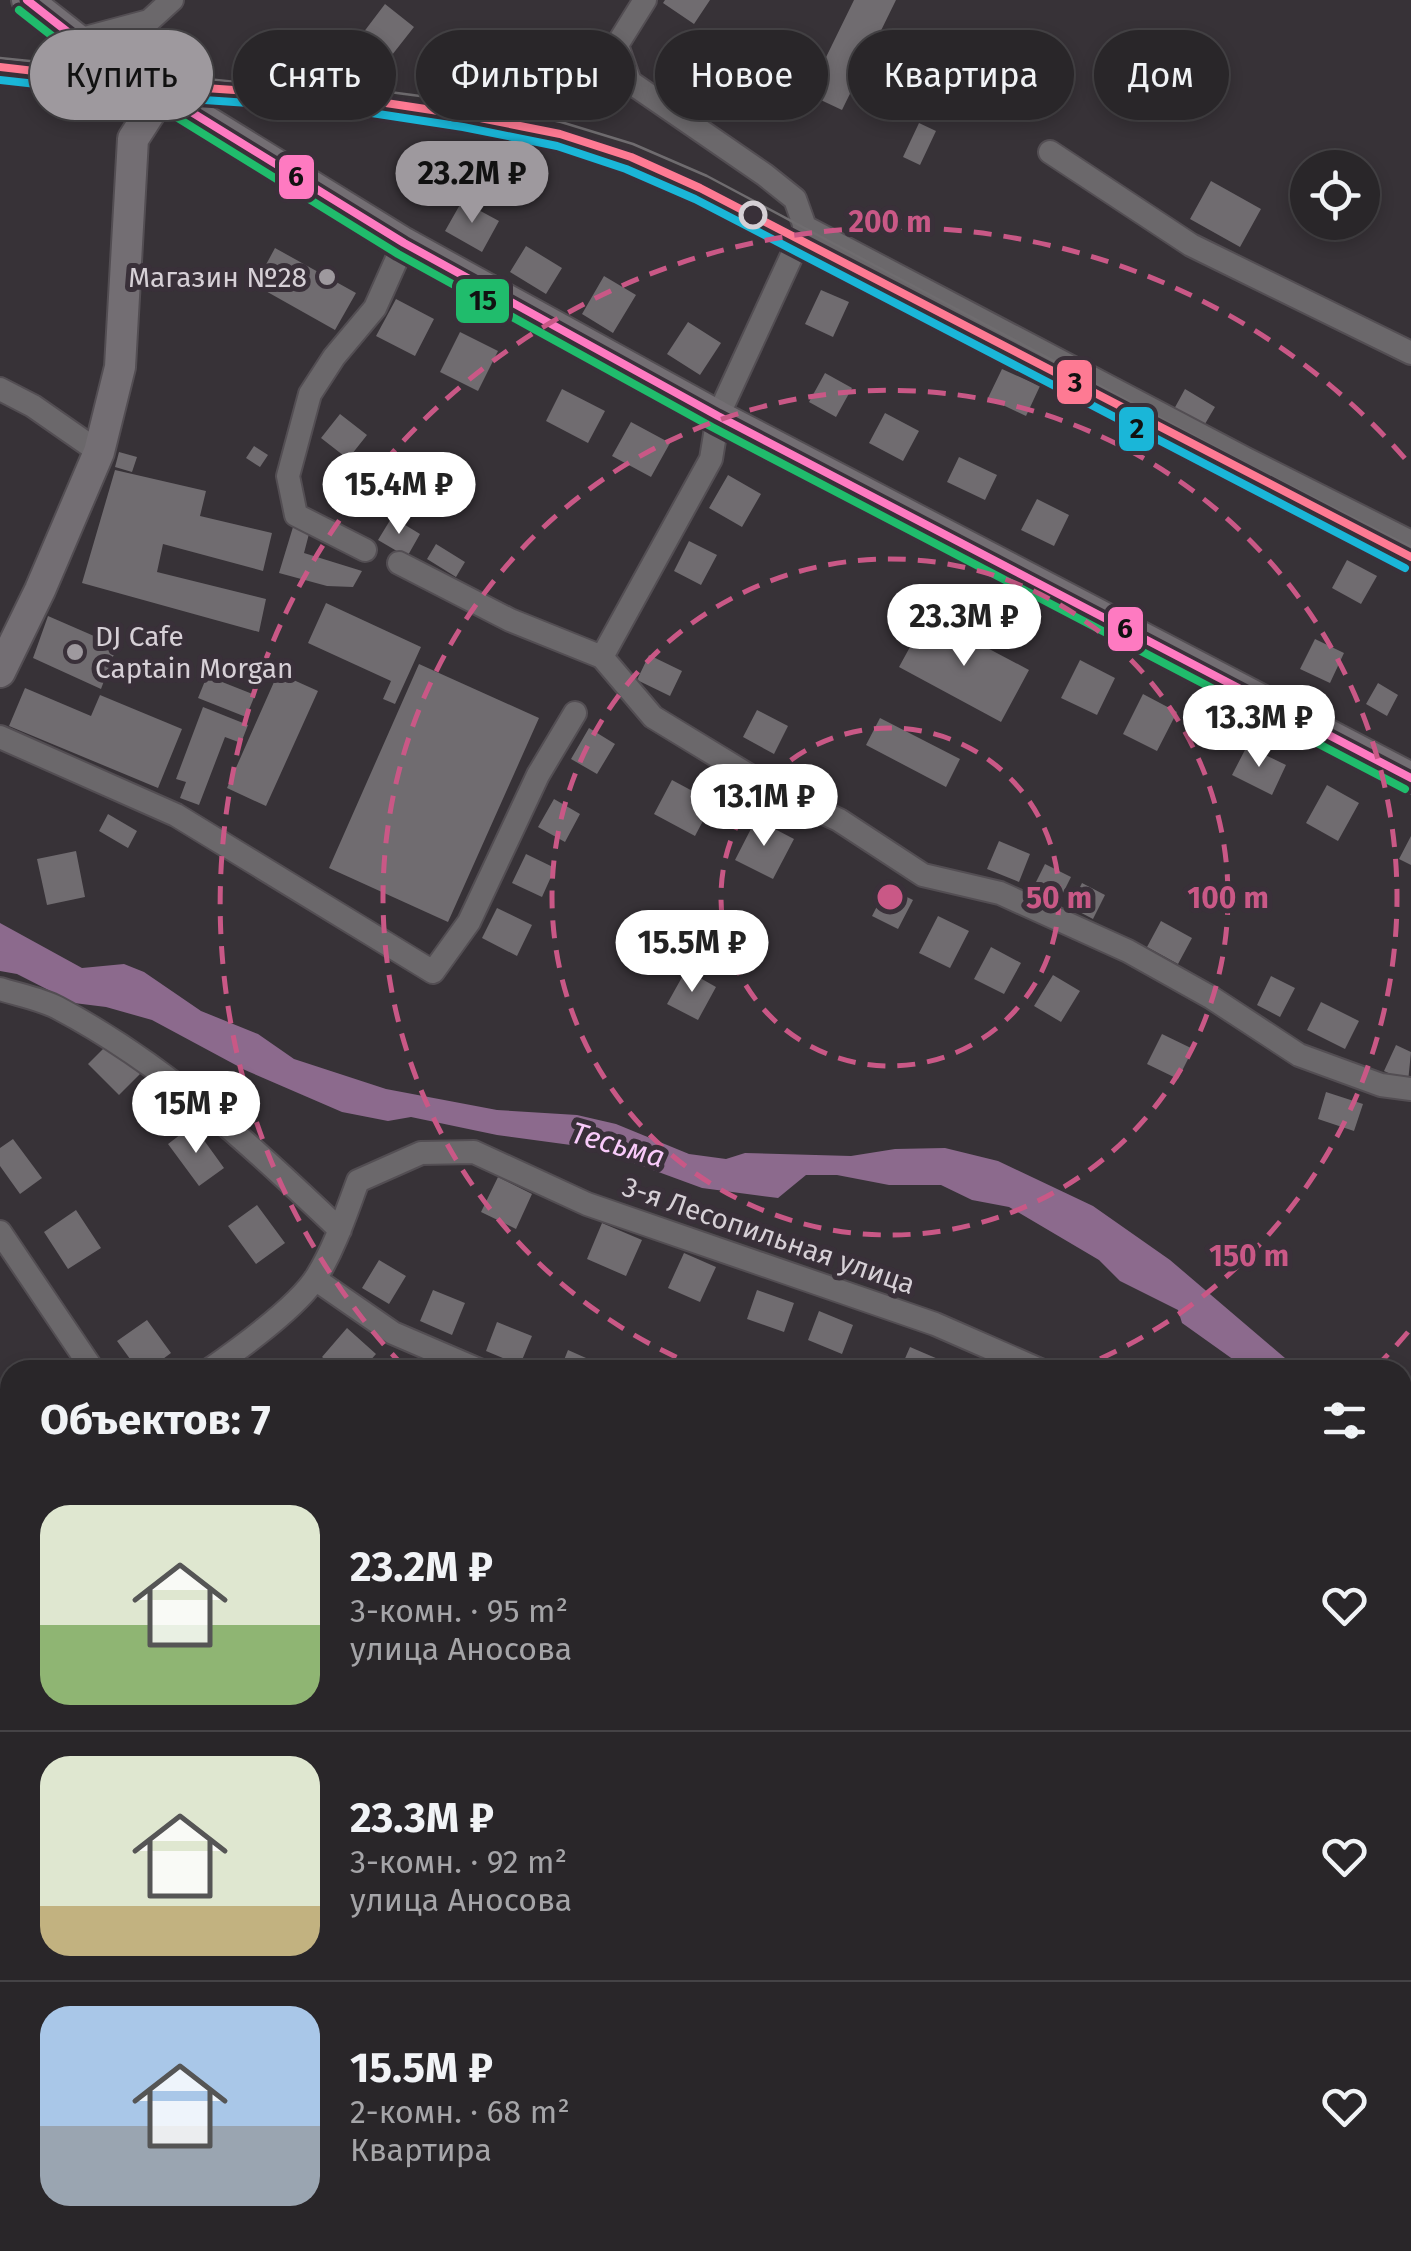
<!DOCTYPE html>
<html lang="ru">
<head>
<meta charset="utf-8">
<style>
	:root { --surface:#292629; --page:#353235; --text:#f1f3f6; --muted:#a5a5a8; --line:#454346; --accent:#9e999e }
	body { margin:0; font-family:"Fira Sans",sans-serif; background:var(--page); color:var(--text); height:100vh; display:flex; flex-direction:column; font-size:38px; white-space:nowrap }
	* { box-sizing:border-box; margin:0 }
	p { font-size:32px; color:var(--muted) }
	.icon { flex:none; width:55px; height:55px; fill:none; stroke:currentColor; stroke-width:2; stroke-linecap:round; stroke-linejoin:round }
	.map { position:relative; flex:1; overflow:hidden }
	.details { position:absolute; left:0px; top:1360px; width:1412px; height:892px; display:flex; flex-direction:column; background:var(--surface); border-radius:30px 30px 0 0; box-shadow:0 5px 15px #0003,0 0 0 2px var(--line) }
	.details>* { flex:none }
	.top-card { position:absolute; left:30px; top:30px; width:1352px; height:90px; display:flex; gap:20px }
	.fabs { position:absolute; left:1290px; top:150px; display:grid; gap:20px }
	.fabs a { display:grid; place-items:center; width:90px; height:90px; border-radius:50%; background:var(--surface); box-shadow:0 5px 15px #0003,0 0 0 2px var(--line); font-size:50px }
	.price { position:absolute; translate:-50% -85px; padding:0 22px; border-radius:35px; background:#fff; color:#222; font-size:32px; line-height:65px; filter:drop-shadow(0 2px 5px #0008) }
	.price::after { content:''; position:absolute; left:50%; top:60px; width:30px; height:22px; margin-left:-15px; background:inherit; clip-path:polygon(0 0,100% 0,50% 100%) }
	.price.selected { background:var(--accent); color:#111 }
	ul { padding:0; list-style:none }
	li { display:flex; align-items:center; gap:30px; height:250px; padding:0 40px }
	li+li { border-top:2px solid var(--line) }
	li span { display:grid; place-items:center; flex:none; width:280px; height:200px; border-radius:30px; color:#555 }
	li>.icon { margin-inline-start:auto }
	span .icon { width:120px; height:120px; fill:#fffc; stroke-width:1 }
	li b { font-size:42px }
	h2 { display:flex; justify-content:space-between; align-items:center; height:120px; padding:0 40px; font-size:42px }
	.chip { padding:0 35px; border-radius:45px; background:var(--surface); box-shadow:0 5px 15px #0003,0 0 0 2px var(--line); font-size:35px; line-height:90px }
	.chip.selected { background:var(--accent); color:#111 }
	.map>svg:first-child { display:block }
</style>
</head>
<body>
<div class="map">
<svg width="1411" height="2251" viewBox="0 0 1411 2251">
	<rect width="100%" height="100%" fill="#373237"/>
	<!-- green -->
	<path fill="#634764" d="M 640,2243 L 1349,2243 L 1346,2251 L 651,2251 Z"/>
	<!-- water -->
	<path fill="#8c6a8d" d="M 0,923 L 82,968 L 124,964 L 144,972 L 201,1011 L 258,1034 L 294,1059 L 386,1089 L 497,1110 L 577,1115 L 616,1124 L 689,1154 L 726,1159 L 745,1153 L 851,1156 L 895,1149 L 945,1148 L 998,1161 L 1093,1206 L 1170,1260 L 1299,1370 L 1248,1370 L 1182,1323 L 1178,1310 L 1120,1281 L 1099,1260 L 1009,1207 L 972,1200 L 941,1185 L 889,1185 L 837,1175 L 806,1175 L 778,1198 L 702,1188 L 593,1148 L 497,1135 L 411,1117 L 388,1121 L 342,1112 L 245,1070 L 152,1020 L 106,1007 L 74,1003 L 17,974 L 0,971 Z"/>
	<!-- building -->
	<path fill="#706c70" d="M 665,0 L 710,0 L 694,24 L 663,3 Z
		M 854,0 L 896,0 L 842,110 L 808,94 Z
		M 385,4 L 414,27 L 392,55 L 363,33 Z
		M 919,123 L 936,131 L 920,165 L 903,157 Z
		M 1211,181 L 1261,209 L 1240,247 L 1190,219 Z
		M 462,201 L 499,221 L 482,252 L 445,231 Z
		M 526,246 L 562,268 L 546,294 L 510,272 Z
		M 275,248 L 356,293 L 335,330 L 255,285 Z
		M 604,276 L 636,295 L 613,333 L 582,314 Z
		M 821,290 L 849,302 L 833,337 L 805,324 Z
		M 396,299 L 434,319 L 415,356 L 376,336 Z
		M 688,322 L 721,343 L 700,375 L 667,354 Z
		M 460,332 L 498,351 L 478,391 L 440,372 Z
		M 1002,369 L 1040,386 L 1026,416 L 988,398 Z
		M 825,373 L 852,388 L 836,417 L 809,402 Z
		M 562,389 L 605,411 L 588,443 L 546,421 Z
		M 1185,389 L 1215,407 L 1202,429 L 1173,411 Z
		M 885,413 L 919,431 L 903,461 L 869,443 Z
		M 340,414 L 367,435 L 348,459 L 321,438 Z
		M 631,422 L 670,443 L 651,477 L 612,456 Z
		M 254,446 L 268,455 L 260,467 L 246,458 Z
		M 119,452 L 137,457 L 132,472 L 115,467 Z
		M 959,457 L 997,475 L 985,500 L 947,482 Z
		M 115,470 L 206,491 L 200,516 L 272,533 L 263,571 L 163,544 L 157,572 L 266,599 L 259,632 L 82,583 Z
		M 728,475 L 761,494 L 742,527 L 709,508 Z
		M 1037,499 L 1069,515 L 1054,546 L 1021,530 Z
		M 392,517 L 420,534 L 407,557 L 378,540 Z
		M 293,527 L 310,530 L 304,553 L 362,571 L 353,587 L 327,586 L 279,573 Z
		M 689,541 L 717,555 L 701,585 L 674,571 Z
		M 436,544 L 465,562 L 456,577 L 427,559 Z
		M 1347,560 L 1377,576 L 1361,604 L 1332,588 Z
		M 326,603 L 421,647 L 395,704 L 383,699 L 391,681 L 308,643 Z
		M 48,616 L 117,646 L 101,689 L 33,658 Z
		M 927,616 L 1029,670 L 1001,722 L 899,667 Z
		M 1315,639 L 1344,653 L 1330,683 L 1300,669 Z
		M 649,655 L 682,671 L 670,696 L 637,680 Z
		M 1080,660 L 1115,678 L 1097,715 L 1061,698 Z
		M 419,664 L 539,718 L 448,922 L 329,868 Z
		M 278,673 L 318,691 L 266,806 L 227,788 Z
		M 207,676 L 255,695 L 246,717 L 198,698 Z
		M 1378,683 L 1398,695 L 1387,716 L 1366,704 Z
		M 25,688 L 91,716 L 100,695 L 182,729 L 158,788 L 9,726 Z
		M 1143,694 L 1177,712 L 1157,751 L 1123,734 Z
		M 203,707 L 248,725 L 241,743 L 225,737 L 199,805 L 180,798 L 186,782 L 176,779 Z
		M 757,710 L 788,726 L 774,754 L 743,737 Z
		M 880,718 L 960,759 L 946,787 L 866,745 Z
		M 589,728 L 615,744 L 597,774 L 571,759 Z
		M 1247,746 L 1286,765 L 1272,795 L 1232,775 Z
		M 672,780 L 713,802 L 695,836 L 654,814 Z
		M 1327,785 L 1359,803 L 1338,841 L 1306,823 Z
		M 554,799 L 580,814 L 565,842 L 538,827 Z
		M 108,814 L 137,831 L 128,848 L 99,831 Z
		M 756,819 L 794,839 L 773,879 L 735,860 Z
		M 1411,836 L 1411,865 L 1399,859 Z
		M 999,841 L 1030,854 L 1019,882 L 987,869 Z
		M 76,851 L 85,897 L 47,905 L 37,859 Z
		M 526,854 L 555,868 L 542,897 L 512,883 Z
		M 1045,864 L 1071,877 L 1059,901 L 1033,888 Z
		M 1082,883 L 1105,895 L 1093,919 L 1070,907 Z
		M 887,887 L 913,900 L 898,929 L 872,916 Z
		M 497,908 L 532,925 L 517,956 L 482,938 Z
		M 938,916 L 969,931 L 950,968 L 919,953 Z
		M 1161,921 L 1192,938 L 1178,964 L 1147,947 Z
		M 991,947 L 1021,963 L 1004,994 L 974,979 Z
		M 686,970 L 716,987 L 698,1020 L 667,1004 Z
		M 1053,975 L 1080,991 L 1061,1022 L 1034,1006 Z
		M 1271,976 L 1295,988 L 1280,1017 L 1257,1005 Z
		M 1321,1002 L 1359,1021 L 1345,1049 L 1307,1030 Z
		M 1162,1034 L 1193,1049 L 1178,1079 L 1147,1064 Z
		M 109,1043 L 140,1074 L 119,1095 L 88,1064 Z
		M 1396,1045 L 1411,1052 L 1408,1082 L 1384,1071 Z
		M 1326,1092 L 1363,1104 L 1354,1131 L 1318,1119 Z
		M 193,1125 L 224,1168 L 199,1186 L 168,1144 Z
		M 13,1139 L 42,1178 L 20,1194 L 0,1166 L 0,1148 Z
		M 498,1177 L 532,1194 L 516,1229 L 481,1212 Z
		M 257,1205 L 285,1243 L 256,1264 L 228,1226 Z
		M 76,1210 L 101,1248 L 68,1269 L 44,1232 Z
		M 602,1223 L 642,1240 L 626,1276 L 587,1259 Z
		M 684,1253 L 716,1267 L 700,1302 L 668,1288 Z
		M 379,1260 L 406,1276 L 389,1304 L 362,1288 Z
		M 433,1290 L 465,1303 L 452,1335 L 420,1321 Z
		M 757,1290 L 794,1303 L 784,1332 L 747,1319 Z
		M 819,1311 L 853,1325 L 842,1354 L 808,1340 Z
		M 147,1320 L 171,1353 L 148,1370 L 138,1370 L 117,1341 Z
		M 497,1322 L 532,1336 L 520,1365 L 486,1351 Z
		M 347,1328 L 376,1354 L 362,1370 L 337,1370 L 322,1357 Z
		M 910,1347 L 945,1362 L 941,1370 L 900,1370 Z
		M 568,1350 L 604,1366 L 603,1370 L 560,1370 Z
		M 1406,1562 L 1411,1564 L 1411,1607 L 1402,1604 L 1402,1571 Z
		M 1402,1799 L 1411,1802 L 1411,1835 L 1402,1832 Z
		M 1411,2188 L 1411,2223 L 1402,2221 Z"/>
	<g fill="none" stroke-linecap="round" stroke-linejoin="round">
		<defs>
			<path id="minor" d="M 645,0 L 617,45 L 630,82 L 765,175 L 795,199 L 805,227 L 1246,459 L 1411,542
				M 78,40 L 149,21 L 172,0
				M 1050,152 L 1191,245 L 1411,353
				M 0,389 L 33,406 L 99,452
				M 365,550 L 296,515 L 288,476 L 310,394 L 334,357 L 375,308 L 404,243
				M 399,563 L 510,620 L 602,657 L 653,717 L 768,787 L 839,820 L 923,875 L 1000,893 L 1128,951 L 1212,998 L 1299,1055 L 1381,1085 L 1411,1089
				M 602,657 L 711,459 L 718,416 L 805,227
				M 0,737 L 176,815 L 433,972 L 469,922 L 538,775 L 575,713
				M 0,989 C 19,995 41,999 58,1008 C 166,1065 252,1146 340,1230
				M 0,1232 L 93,1370
				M 315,1279 L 393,1333 L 479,1370
				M 209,1370 C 239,1349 298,1307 317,1276 C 335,1247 346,1213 358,1181 L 421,1153 L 474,1152 L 587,1204 L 935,1324 L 1040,1370
				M 1402,1539 L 1411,1543
				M 1402,1771 L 1411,1775
				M 1402,2064 L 1411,2068
				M 588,2242 L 592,2251
				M 43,2251 L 45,2242"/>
			<path id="secondary" d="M 27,0 L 78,40 L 128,73 L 404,243 L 718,416 L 1411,778
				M 0,672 L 40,590 L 99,452 L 120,367 L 133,139 L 162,94"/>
		</defs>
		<!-- minor casing -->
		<use href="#minor" stroke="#534e53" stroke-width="26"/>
		<!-- secondary casing -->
		<use href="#secondary" stroke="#534e53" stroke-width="34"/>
		<!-- minor -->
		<use href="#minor" stroke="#6b686b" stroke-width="22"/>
		<!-- secondary -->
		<use href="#secondary" stroke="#736e73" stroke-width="30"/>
		<!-- tram -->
		<path stroke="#6f6c6f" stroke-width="2.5" d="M 0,58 L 257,84 L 351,87 L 466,102 L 561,122 L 633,144 L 707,176 L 1245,463 L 1411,547"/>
		<defs>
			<path id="bus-1" d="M 27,0 L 78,40 L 128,73 L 404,243 L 718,416 L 1411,778"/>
			<path id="bus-2" d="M 19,10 L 70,50 L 121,83 L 398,254 L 712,427 L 1405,789"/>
		</defs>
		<!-- bus-1 casing -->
		<use href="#bus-1" stroke="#393039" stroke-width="15"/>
		<!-- bus-2 casing -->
		<use href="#bus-2" stroke="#393039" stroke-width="15"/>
		<!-- bus-1 -->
		<use href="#bus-1" stroke="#fe7ac1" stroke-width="8"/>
		<!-- bus-2 -->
		<use href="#bus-2" stroke="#20bc6c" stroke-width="8"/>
		<defs>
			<path id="tram-1" d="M 0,67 L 146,84 L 353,98 L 465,115 L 560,134 L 631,157 L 700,188 L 1411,557"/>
			<path id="tram-2" d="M 0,80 L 145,96 L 352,110 L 463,127 L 557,146 L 626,169 L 695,199 L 1405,568"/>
		</defs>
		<!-- tram-1 casing -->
		<use href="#tram-1" stroke="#393039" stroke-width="15"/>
		<!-- tram-2 casing -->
		<use href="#tram-2" stroke="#393039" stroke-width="15"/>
		<!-- tram-1 -->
		<use href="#tram-1" stroke="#fe7a93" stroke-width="8"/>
		<!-- tram-2 -->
		<use href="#tram-2" stroke="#1ab6d8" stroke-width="8"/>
	</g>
	<!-- distance rings -->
	<g fill="none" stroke="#c95886" stroke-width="5" stroke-dasharray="18 12">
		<circle cx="890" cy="897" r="169"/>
		<circle cx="890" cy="897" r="338"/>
		<path d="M704 1369A507 507 0 1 1 1076 1369"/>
		<path d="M1408 1332A676 676 0 0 1 1376 1367M404 1367A676 676 0 1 1 1408 462"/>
	</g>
	<!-- markers -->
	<circle fill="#393039" stroke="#d6d0d6" stroke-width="5" cx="753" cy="215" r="12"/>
	<g fill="#9e999e" stroke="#393039" stroke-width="4">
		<circle cx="327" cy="277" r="10"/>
		<circle cx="75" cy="652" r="10"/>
	</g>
	<g text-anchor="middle" stroke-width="10" stroke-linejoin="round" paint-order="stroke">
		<!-- poi labels -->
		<g font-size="28" fill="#d6d0d6" stroke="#393039" text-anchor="end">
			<text x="307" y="287">Магазин №28</text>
			<text x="95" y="646" text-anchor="start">DJ Cafe<tspan x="95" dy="32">Captain Morgan</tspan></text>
		</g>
		<!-- street labels -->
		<g font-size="28" fill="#d6d0d6" stroke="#393039">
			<text transform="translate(769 1235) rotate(19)" y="10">3-я Лесопильная улица</text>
		</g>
		<!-- water labels -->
		<g font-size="30" font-style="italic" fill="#f9cbfa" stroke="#393039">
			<text transform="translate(618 1145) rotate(16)" y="10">Тесьма</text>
		</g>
	</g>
	<circle cx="890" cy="897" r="15" fill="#c95886" stroke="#393039" stroke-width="5"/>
	<g font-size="30" text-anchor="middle" font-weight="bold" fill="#c95886" stroke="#393039" stroke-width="10" stroke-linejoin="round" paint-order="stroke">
		<text x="890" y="232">200 m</text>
		<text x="1059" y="908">50 m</text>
		<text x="1228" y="908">100 m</text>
		<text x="1249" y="1266">150 m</text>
	</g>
	<g stroke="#393039" stroke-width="4">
		<rect x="277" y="153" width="39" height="48" rx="10" fill="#fe7ac1"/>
		<rect x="454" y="277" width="57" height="48" rx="10" fill="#20bc6c"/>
		<rect x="1055" y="358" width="39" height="48" rx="10" fill="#fe7a93"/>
		<rect x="1117" y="405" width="39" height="48" rx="10" fill="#1ab6d8"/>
		<rect x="1106" y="605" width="39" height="48" rx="10" fill="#fe7ac1"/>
	</g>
	<g font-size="28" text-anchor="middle" font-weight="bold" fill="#111">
		<text x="296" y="186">6</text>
		<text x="483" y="310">15</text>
		<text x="1075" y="392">3</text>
		<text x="1137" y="438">2</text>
		<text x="1125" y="638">6</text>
	</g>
</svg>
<div class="fabs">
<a><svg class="icon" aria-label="locate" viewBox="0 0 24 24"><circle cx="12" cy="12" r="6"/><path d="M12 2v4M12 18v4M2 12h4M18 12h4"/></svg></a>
</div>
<b class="price selected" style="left:472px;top:226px">23.2M ₽</b>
<b class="price" style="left:399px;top:537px">15.4M ₽</b>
<b class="price" style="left:964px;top:669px">23.3M ₽</b>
<b class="price" style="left:1259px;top:770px">13.3M ₽</b>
<b class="price" style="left:764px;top:849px">13.1M ₽</b>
<b class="price" style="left:692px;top:995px">15.5M ₽</b>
<b class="price" style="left:196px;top:1156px">15M ₽</b>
<div class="top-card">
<a class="chip selected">Купить</a>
<a class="chip">Снять</a>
<a class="chip">Фильтры</a>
<a class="chip">Новое</a>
<a class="chip">Квартира</a>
<a class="chip">Дом</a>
</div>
<section class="details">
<h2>Объектов: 7<svg class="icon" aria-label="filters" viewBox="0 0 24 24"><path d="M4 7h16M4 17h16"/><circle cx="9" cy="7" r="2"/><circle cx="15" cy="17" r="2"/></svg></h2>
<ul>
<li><span style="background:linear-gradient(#dfe7d0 60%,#8fb573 0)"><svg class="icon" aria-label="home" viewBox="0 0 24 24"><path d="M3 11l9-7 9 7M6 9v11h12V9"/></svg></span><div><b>23.2M ₽</b><p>3-комн. · 95 m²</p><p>улица Аносова</p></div><svg class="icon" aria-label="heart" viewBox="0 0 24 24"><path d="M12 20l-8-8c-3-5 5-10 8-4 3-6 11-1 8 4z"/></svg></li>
<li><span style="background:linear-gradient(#dfe7d0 75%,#c2b280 0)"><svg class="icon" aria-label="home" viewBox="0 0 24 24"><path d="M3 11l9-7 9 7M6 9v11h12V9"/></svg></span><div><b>23.3M ₽</b><p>3-комн. · 92 m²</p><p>улица Аносова</p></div><svg class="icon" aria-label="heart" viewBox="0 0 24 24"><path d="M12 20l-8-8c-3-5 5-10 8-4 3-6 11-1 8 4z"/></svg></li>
<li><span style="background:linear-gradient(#a9c7e8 60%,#9aa5b1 0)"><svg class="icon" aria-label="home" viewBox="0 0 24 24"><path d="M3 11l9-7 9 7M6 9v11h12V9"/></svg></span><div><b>15.5M ₽</b><p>2-комн. · 68 m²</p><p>Квартира</p></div><svg class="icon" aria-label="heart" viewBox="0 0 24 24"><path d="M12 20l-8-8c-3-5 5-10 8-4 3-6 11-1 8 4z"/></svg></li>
</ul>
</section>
</div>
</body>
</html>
